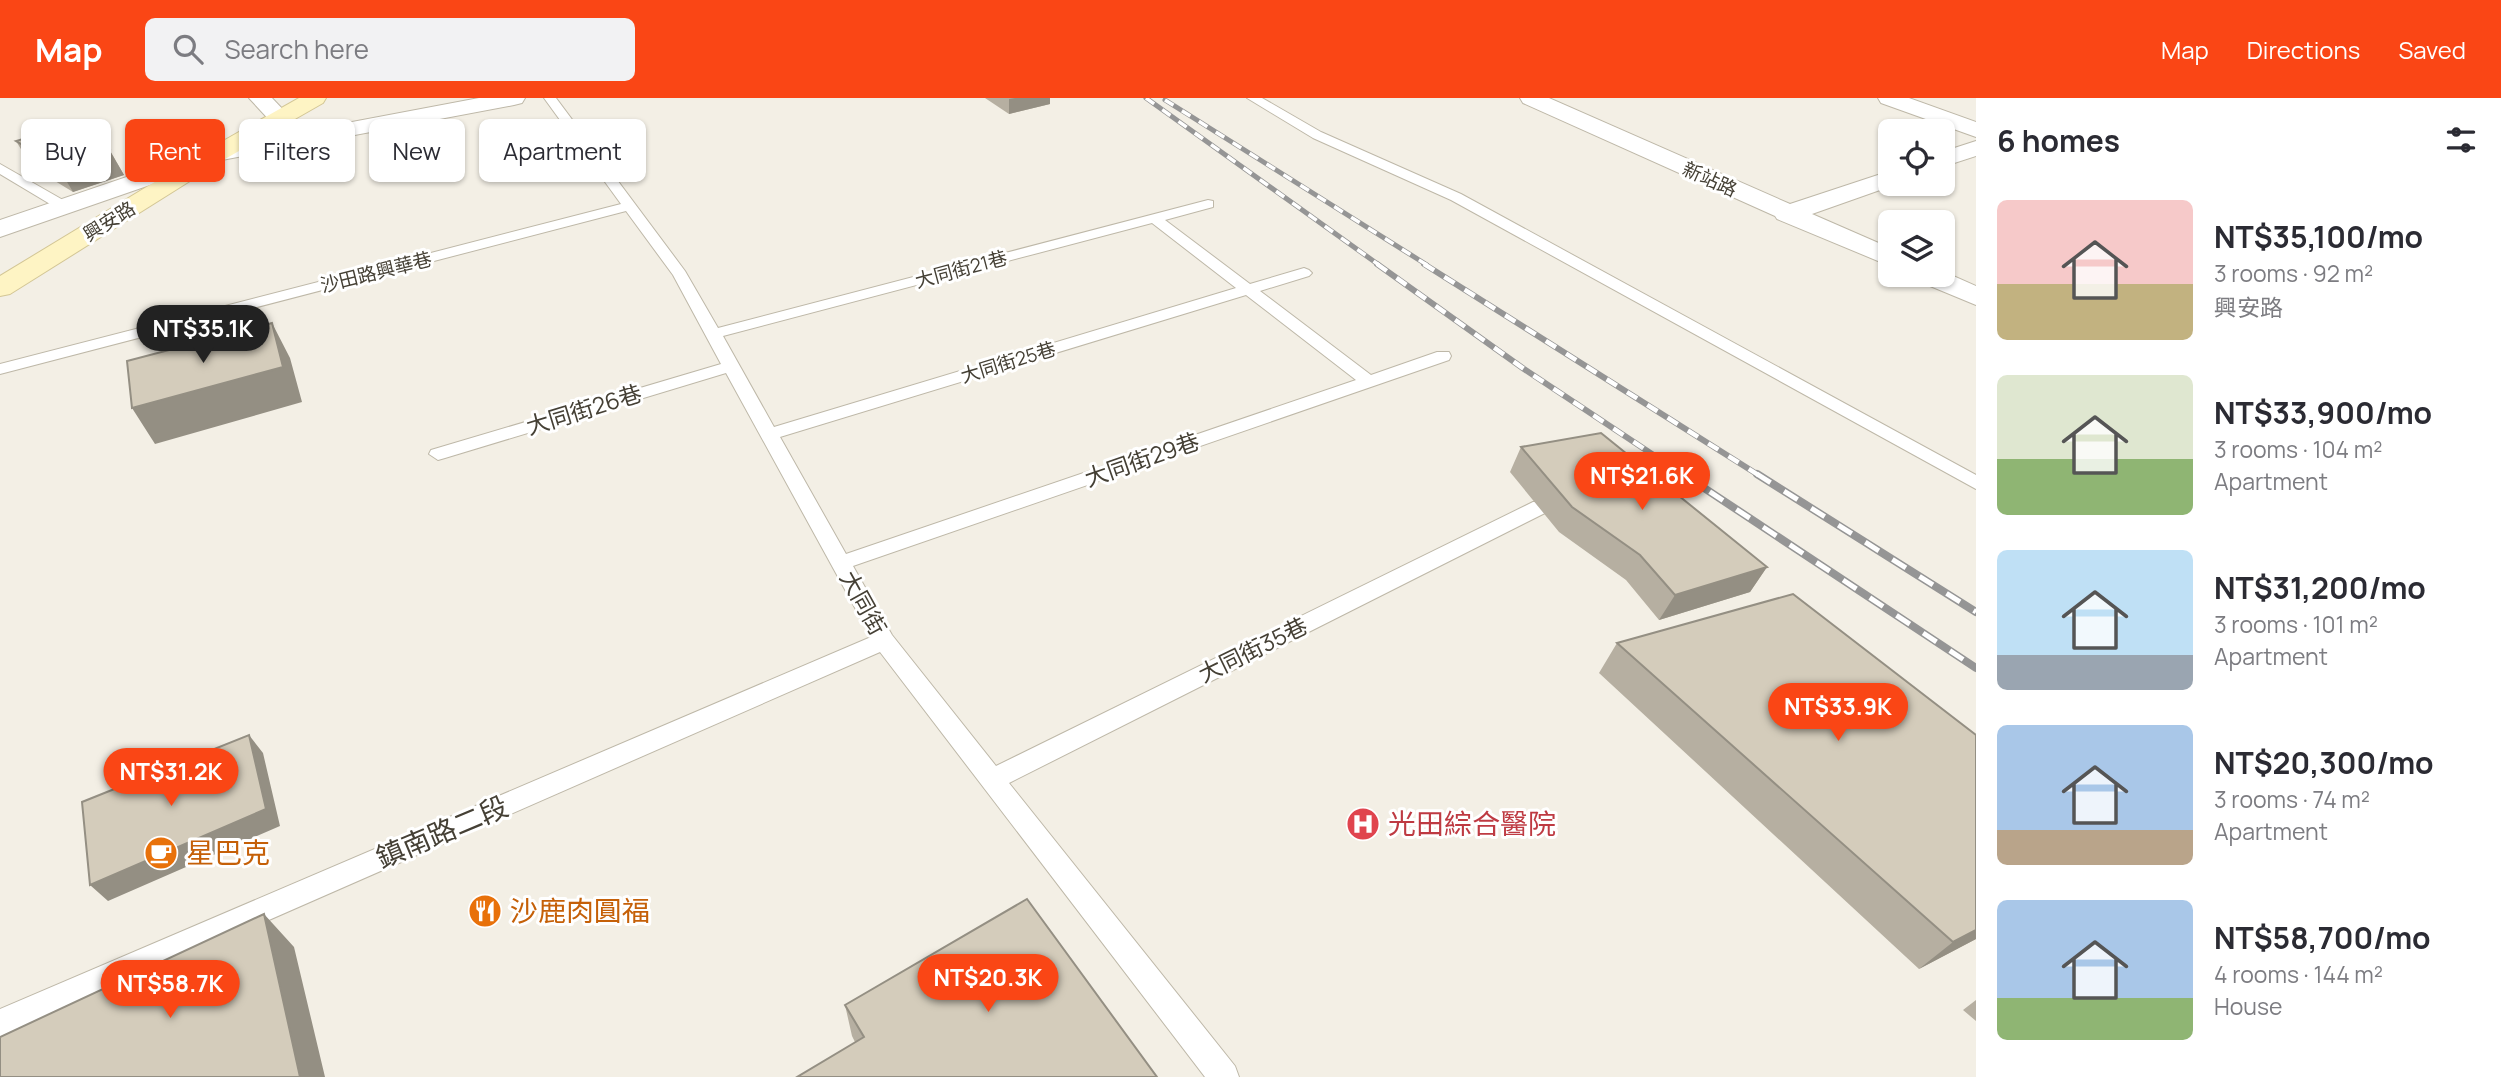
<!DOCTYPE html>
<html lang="en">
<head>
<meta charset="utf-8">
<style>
	:root { --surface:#fff; --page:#f2f2f3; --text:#2b2b33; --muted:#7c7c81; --accent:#fa4615 }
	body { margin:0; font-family:Manrope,"Noto Sans TC",sans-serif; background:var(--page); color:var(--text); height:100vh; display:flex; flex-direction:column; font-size:26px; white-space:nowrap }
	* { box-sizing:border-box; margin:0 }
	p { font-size:23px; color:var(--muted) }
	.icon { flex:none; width:38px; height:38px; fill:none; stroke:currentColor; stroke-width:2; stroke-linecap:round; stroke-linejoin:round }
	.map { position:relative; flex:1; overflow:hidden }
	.side { display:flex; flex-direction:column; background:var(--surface); width:525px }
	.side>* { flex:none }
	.guide { position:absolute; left:21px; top:21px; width:665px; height:63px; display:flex; gap:14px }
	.buttons { position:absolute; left:1878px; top:21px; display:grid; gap:14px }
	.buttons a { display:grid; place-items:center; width:77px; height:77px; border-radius:10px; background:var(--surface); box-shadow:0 2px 5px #0004; font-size:35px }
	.price { position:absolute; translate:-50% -60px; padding:0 16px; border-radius:24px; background:var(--accent); color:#fff; font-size:23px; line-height:46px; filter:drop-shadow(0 2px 4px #0008) }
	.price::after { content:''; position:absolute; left:50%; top:42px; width:21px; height:16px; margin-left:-10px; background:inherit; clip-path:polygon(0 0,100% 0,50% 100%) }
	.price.selected { background:#222; color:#fff }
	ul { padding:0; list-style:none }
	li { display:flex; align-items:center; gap:21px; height:175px; padding:0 21px }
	li span { display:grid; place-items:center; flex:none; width:196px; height:140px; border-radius:10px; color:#555 }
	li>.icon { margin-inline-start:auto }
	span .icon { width:84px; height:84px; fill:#fffc; stroke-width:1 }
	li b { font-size:30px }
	h2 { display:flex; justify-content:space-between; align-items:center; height:84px; padding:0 21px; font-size:30px }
	.pill { padding:0 24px; border-radius:10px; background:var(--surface); box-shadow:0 2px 5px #0004; font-size:24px; line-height:63px }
	.pill.selected { background:var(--accent); color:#fff }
	header { display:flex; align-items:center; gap:42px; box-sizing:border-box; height:98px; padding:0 35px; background:var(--accent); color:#fff }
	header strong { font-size:33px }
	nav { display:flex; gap:38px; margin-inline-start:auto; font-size:24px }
	.search { width:490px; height:63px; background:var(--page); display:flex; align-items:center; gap:18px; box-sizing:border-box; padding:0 24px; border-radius:10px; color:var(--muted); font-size:26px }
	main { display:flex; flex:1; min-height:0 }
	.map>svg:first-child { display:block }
</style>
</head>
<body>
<header>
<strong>Map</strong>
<div class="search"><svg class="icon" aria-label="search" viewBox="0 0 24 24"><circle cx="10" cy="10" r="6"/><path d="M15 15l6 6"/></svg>Search here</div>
<nav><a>Map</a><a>Directions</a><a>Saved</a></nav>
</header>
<main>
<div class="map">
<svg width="1976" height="979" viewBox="0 0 1976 979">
	<rect width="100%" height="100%" fill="#f3efe5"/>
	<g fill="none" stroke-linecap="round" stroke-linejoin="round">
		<defs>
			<path id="lane" d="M 544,0 L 556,0 L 685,173 L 718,230 L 1208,102 L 1213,103 L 1213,109 L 1165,122 L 1250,186 L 1304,170 L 1309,172 L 1312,175 L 1309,178 L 1260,193 L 1371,277 L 1437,254 L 1449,254 L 1451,258 L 1449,262 L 853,468 L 892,537 L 996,668 L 1533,404 L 1547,404 L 1550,409 L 1547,414 L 1009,685 L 1235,968 L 1239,979 L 1205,979 L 880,554 L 0,940 L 0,911 L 871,539 L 726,275 L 445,360 L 438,362 L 429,356 L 431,352 L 721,266 L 673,177 L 626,113 L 0,276 L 0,266 L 621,106 ZM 1152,125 L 1236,190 L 774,329 L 723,238 ZM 1246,197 L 1356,282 L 846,456 L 780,339 Z
				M 1247,0 L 1262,0 L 1321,34 L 1461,96 L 1976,377 L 1976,391 L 1451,102 L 1313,40 Z
				M 0,66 L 70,106 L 72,109 L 70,112 L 60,112 L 0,76 Z"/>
			<path id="street" d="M 249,0 L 272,0 L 292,21 L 289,26 L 273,26 Z
				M 479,0 L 525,0 L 522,5 L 514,7 L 222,62 L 0,139 L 0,122 L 209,51 Z
				M 1520,0 L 1549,0 L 1790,106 L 1890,73 L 1890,86 L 1897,86 L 1812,116 L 1890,150 L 1890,168 L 1777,121 L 1775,118 L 1523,5 Z
				M 1878,0 L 1909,0 L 1976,24 L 1976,39 L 1881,5 Z
				M 1976,43 L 1976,58 L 1942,69 L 1942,54 Z
				M 1942,173 L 1976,188 L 1976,207 L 1918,183 L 1914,177 L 1942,177 Z"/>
			<path id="secondary" d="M 299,0 L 326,0 L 323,5 L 225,61 L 10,196 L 0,198 L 0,178 L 209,51 Z"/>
		</defs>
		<!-- lane casing -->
		<use href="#lane" stroke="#beb8a8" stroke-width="2"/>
		<!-- street casing -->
		<use href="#street" stroke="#beb8a8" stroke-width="2"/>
		<!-- secondary casing -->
		<use href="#secondary" stroke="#d3c695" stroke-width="2"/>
		<!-- lane -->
		<use href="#lane" fill="#fff" fill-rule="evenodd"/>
		<!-- street -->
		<use href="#street" fill="#fff" fill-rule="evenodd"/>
		<!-- secondary -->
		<use href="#secondary" fill="#fef4c4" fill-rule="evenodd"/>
		<defs>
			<path id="rail-far2" d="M 1146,0 L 1379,167
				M 1165,2 L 1427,167"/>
			<path id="rail-far1" d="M 1377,166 L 1524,271 L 1685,378
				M 1424,166 L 1760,378"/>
			<path id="rail" d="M 1683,376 L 1976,570
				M 1757,376 L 1976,514"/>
		</defs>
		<!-- rail-far2 casing -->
		<use href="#rail-far2" stroke="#959595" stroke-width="5"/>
		<!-- rail-far1 casing -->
		<use href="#rail-far1" stroke="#959595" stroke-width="6"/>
		<!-- rail casing -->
		<use href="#rail" stroke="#959595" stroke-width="8"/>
		<!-- rail-far2 -->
		<use href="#rail-far2" stroke="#fff" stroke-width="3.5" stroke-dasharray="10" stroke-linecap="butt"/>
		<!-- rail-far1 -->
		<use href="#rail-far1" stroke="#fff" stroke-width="4.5" stroke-dasharray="12" stroke-linecap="butt"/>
		<!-- rail -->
		<use href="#rail" stroke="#fff" stroke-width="5" stroke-dasharray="16" stroke-linecap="butt"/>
	</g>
	<!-- wall -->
	<path fill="#b6afa1" d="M 985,0 L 1050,0 L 1050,6 L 1009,16 Z
		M 16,43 L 109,51 L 124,77 L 73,94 L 32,69 Z
		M 1521,349 L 1767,469 L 1750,494 L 1659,522 L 1626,482 L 1559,434 L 1510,374 Z
		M 1617,545 L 1976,841 L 1919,871 L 1599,575 Z
		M 1976,902 L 1976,923 L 1963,912 Z
		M 845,907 L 1157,979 L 855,944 L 852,938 Z"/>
	<!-- shaded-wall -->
	<path fill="#948f83" d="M 1015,0 L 1050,0 L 1050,6 L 1009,16 L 1009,1 Z
		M 109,51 L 124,77 L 73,94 L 57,67 Z
		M 272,225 L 290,260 L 302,304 L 155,346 L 132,310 Z
		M 1767,469 L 1750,494 L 1659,522 L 1675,497 Z
		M 249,637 L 263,655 L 280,728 L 108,803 L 90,787 Z
		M 264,816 L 294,849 L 325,979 L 300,979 Z
		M 1976,832 L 1976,841 L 1919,871 L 1953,844 Z"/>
	<!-- building -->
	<path fill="#d4ccbb" stroke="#948f83" stroke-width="2" d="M 71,27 L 109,51 L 57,67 L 16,43 Z
		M 272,225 L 283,269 L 132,310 L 127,263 Z
		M 1601,335 L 1767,469 L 1675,497 L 1640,457 L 1572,409 L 1521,349 Z
		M 1793,496 L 1976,637 L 1976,832 L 1953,844 L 1617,545 Z
		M 249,637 L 266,711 L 90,787 L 82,704 Z
		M 1027,801 L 1157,979 L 797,979 L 864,939 L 845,907 Z
		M 264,816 L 300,979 L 0,979 L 0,939 Z"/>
	<!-- icons -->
	<defs>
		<symbol id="hospital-disc" viewBox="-11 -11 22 22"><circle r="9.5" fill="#e0444e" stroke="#fff"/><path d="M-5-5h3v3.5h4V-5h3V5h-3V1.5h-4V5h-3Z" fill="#fff"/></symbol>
		<symbol id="cafe-disc" viewBox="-11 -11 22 22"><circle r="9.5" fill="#e8710a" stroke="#fff"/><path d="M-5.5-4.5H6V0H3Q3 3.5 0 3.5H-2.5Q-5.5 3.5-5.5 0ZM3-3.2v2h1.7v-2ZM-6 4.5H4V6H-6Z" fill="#fff"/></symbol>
		<symbol id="restaurant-disc" viewBox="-11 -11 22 22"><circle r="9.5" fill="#e8710a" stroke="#fff"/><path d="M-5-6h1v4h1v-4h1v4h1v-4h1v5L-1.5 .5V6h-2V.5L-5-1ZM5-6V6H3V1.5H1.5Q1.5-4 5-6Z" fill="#fff"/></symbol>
	</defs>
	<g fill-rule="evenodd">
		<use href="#hospital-disc" x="1344" y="707" width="38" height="38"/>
		<use href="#cafe-disc" x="142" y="736" width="38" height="38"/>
		<use href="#restaurant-disc" x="466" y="794" width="38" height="38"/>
	</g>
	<g text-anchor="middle" stroke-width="6" stroke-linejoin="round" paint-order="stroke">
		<!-- far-street labels -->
		<g font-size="19" fill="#454035" stroke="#fff">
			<text transform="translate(1710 81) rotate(24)" y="7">新站路</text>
			<text transform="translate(109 123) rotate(-32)" y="7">興安路</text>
			<text transform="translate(961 171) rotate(-15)" y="7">大同街21巷</text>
			<text transform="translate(376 174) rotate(-14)" y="7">沙田路興華巷</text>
			<text transform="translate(1008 264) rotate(-17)" y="7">大同街25巷</text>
		</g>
		<!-- street labels -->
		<g font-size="23" fill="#454035" stroke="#fff">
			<text transform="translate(584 312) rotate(-17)" y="8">大同街26巷</text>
			<text transform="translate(1142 362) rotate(-19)" y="8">大同街29巷</text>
			<text transform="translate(863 505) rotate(61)" y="8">大同街</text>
			<text transform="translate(1253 552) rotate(-26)" y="8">大同街35巷</text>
		</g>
		<!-- near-health labels -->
		<g font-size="28" fill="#be3a42" stroke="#fff" text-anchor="start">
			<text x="1388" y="736">光田綜合醫院</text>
		</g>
		<!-- near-street labels -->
		<g font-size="28" fill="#454035" stroke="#fff">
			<text transform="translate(442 734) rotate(-23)" y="10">鎮南路二段</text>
		</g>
		<!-- near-food labels -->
		<g font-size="28" fill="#c56008" stroke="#fff" text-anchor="start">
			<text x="186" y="765">星巴克</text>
			<text x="510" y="823">沙鹿肉圓福</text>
		</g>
	</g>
</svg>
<div class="buttons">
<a><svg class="icon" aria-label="locate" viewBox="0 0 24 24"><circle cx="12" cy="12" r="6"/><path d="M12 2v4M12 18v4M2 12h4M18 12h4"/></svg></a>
<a><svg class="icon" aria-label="layers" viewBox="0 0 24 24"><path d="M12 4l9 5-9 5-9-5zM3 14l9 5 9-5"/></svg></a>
</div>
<b class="price selected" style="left:203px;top:267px">NT$35.1K</b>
<b class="price" style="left:1642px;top:414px">NT$21.6K</b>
<b class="price" style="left:1838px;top:645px">NT$33.9K</b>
<b class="price" style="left:171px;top:710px">NT$31.2K</b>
<b class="price" style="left:988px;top:916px">NT$20.3K</b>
<b class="price" style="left:170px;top:922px">NT$58.7K</b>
<div class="guide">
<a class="pill">Buy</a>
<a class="pill selected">Rent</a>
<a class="pill">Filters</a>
<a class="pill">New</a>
<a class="pill">Apartment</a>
</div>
</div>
<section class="side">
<h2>6 homes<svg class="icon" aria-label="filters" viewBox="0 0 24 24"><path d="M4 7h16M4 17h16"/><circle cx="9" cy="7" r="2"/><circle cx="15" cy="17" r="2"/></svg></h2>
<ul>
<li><span style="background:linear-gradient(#f6c9c9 60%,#c2b280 0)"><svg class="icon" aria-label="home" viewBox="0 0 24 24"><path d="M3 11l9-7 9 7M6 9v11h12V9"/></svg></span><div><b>NT$35,100/mo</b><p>3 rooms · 92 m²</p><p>興安路</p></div></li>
<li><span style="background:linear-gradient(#dfe7d0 60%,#8fb573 0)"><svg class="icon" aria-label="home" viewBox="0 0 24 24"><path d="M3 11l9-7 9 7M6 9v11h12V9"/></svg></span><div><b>NT$33,900/mo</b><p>3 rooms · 104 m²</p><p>Apartment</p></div></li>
<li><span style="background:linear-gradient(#bfe0f5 75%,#9aa5b1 0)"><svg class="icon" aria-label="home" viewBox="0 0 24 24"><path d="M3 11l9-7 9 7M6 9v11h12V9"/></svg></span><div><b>NT$31,200/mo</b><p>3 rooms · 101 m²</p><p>Apartment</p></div></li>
<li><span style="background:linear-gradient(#a9c7e8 75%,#b9a48a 0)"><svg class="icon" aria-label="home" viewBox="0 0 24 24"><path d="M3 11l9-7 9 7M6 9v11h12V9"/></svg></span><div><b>NT$20,300/mo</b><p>3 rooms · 74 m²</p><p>Apartment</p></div></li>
<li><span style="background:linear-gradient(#a9c7e8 70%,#8fb573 0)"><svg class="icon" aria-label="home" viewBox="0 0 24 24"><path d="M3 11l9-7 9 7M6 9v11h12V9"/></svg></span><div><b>NT$58,700/mo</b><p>4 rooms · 144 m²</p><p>House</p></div></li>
</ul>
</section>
</main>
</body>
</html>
